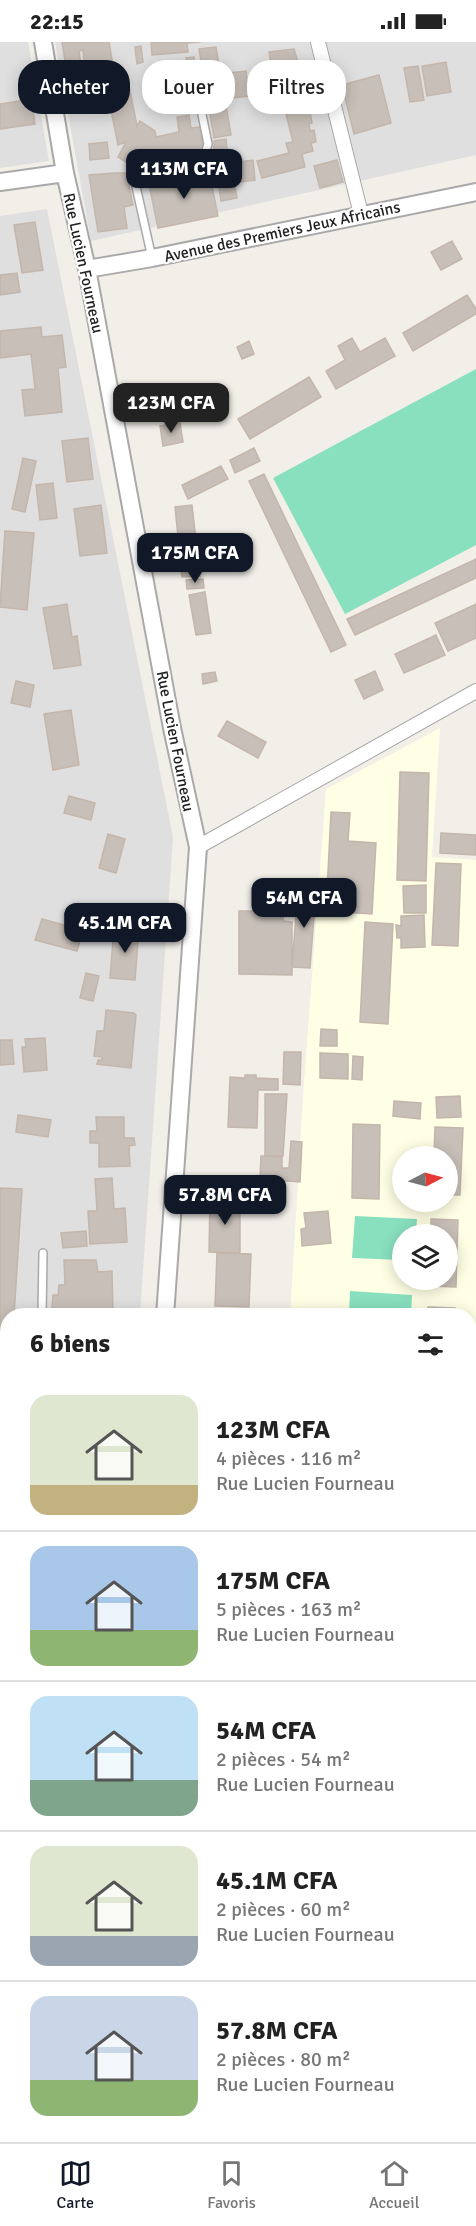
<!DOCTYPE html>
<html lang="fr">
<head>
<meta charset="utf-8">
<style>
	:root { --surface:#fff; --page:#f6f6f6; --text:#222; --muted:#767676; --line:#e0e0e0; --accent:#111827 }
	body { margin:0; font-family:Signika,sans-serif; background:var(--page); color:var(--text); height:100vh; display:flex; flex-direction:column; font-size:22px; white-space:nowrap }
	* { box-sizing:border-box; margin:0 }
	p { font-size:20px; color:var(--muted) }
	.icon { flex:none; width:33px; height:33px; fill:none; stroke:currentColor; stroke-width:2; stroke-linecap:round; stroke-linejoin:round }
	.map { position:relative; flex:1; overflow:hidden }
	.panel { position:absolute; left:0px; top:1266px; width:477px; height:834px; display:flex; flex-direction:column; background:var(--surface); border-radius:24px 24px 0 0; box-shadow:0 3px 15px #0003 }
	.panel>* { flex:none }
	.banner { position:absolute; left:18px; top:18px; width:441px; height:54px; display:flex; gap:12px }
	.needle { width:39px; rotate:84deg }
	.controls { position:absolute; left:392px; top:1104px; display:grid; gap:12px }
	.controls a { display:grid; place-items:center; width:66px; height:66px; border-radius:50%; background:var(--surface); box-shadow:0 3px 15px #0003; font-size:30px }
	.price { position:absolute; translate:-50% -51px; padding:0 14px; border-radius:12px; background:var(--accent); color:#fff; font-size:20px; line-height:39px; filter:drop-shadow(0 2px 3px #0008) }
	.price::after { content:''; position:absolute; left:50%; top:36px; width:18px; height:14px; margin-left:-9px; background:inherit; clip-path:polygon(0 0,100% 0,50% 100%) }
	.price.selected { background:#222; color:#fff }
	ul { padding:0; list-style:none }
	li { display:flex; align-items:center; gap:18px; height:150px; padding:0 30px }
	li+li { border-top:2px solid var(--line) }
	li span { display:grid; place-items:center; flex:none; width:168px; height:120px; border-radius:18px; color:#555 }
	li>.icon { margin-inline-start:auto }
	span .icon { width:72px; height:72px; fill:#fffc; stroke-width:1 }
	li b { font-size:26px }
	h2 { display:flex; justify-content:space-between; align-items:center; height:72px; padding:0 30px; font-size:26px }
	.tag { padding:0 21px; border-radius:24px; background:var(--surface); box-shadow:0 3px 15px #0003; font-size:21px; line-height:54px }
	.tag.selected { background:var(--accent); color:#fff }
	.status { display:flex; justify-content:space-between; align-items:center; height:42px; padding:0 30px; background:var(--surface); direction:ltr }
	.status svg { height:16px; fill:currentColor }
	.tab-bar { display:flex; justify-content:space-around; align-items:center; height:84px; border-top:2px solid var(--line); background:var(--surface); font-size:16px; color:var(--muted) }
	.tab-bar a { display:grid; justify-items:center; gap:3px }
	.tab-bar .selected { color:var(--accent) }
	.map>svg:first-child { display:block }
</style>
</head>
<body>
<div class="status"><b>22:15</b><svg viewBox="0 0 49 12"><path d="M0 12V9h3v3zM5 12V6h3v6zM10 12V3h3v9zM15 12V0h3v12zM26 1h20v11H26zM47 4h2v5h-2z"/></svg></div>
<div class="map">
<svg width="476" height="2100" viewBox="0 0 476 2100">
	<rect width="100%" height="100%" fill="#f2efe9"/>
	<!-- residential -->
	<path fill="#e0dfdf" d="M 0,0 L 28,0 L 49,119 L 0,126 Z
		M 55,0 L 476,0 L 476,113 L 91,199 Z
		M 47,167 L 173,795 L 140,1273 L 8,1274 L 7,1439 L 0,1438 L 0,174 Z
		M 7,1886 L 8,2078 L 0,2077 L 0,1897 Z"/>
	<!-- commercial -->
	<path fill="#f2dad9" d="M 470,1512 L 476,1513 L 476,2051 L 470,2051 Z"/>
	<!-- education -->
	<path fill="#ffffe5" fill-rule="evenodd" d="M 440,686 L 432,815 L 476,818 L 476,1484 L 470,1484 L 470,1274 L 290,1274 L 304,1040 L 326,747 ZM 402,1114 L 447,1114 L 447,1160 L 402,1160 ZM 402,1192 L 447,1192 L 447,1238 L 402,1238 Z"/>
	<!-- pitch -->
	<path fill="#88e0be" d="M 476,327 L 476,503 L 345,572 L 273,436 Z
		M 355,1174 L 417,1177 L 416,1192 L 402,1192 L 402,1218 L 352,1216 Z
		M 350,1249 L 412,1253 L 411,1273 L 349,1273 Z"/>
	<!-- building -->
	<path fill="#c7bfb8" stroke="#c4b6ab" stroke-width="1.5" d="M 62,0 L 109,0 L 113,23 L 85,26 L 83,8 L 79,9 L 82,31 L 67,32 Z
		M 151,0 L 201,0 L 187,1 L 188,10 L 152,13 Z
		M 141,4 L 143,20 L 137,22 L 135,5 Z
		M 216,5 L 231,93 L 214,96 L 199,7 Z
		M 294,7 L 298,20 L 291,21 L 292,35 L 299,34 L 302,56 L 277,60 L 269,10 Z
		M 194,15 L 198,41 L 190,43 L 186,16 Z
		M 446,20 L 451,50 L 427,54 L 422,24 Z
		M 418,24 L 424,58 L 410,60 L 404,26 Z
		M 246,29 L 249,54 L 232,56 L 229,31 Z
		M 379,33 L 391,81 L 354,92 L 342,43 Z
		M 128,39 L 137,84 L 140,79 L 155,89 L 156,95 L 179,90 L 177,75 L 189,73 L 191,86 L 200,85 L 203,109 L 140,121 L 135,126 L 118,115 L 126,100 L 118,103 L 106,43 Z
		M 32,57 L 35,82 L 0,87 L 0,62 Z
		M 304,63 L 306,70 L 310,69 L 312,81 L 309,82 L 310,89 L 314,88 L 316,100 L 311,101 L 313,109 L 302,112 L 305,125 L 262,136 L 257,119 L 289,111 L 286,101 L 293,100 L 285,68 Z
		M 226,97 L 227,107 L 214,109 L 214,99 Z
		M 107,100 L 109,116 L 90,118 L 89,102 Z
		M 229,111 L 237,156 L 221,159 L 214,113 Z
		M 253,118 L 255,138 L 241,140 L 238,120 Z
		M 337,118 L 343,140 L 320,146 L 314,124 Z
		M 209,129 L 218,174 L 158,186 L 149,142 Z
		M 115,131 L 126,131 L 133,163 L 124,165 L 127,186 L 98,190 L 89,133 Z
		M 35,180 L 43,228 L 22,231 L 14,183 Z
		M 452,199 L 462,217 L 441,228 L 431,210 Z
		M 17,231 L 20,250 L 0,253 L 0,233 Z
		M 467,253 L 476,267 L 476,272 L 413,309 L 403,291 Z
		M 41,285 L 42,295 L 62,293 L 66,325 L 58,326 L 62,370 L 25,374 L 22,348 L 35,347 L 31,312 L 0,316 L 0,289 Z
		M 352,296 L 360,310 L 385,296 L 395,314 L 336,347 L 326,329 L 345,318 L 338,304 Z
		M 249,299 L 254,312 L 242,317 L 237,305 Z
		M 309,335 L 321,355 L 250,397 L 238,377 Z
		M 180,381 L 183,400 L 163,404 L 160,384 Z
		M 88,396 L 93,437 L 67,440 L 62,399 Z
		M 254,406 L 260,419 L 235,431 L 230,418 Z
		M 23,416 L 36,419 L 25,470 L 12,467 Z
		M 221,424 L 228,437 L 188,457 L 182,443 Z
		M 264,432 L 346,603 L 331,610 L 249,439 Z
		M 53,441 L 57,476 L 40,478 L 36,443 Z
		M 101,463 L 107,511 L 80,514 L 74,467 Z
		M 192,463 L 200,534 L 182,535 L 175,465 Z
		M 5,489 L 34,491 L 27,568 L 0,565 Z
		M 476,517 L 476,536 L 355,593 L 347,577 Z
		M 203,537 L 204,546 L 187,547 L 186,538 Z
		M 205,550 L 211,591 L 196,593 L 189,553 Z
		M 67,562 L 72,595 L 77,594 L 81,623 L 54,627 L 43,566 Z
		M 476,562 L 476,596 L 448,609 L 435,581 Z
		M 436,593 L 445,613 L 404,631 L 395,612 Z
		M 375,629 L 383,648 L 364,657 L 355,638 Z
		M 215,630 L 217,639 L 203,642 L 202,632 Z
		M 16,639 L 34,643 L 30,665 L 11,661 Z
		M 71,668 L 79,723 L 53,728 L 44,672 Z
		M 227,679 L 266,700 L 258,716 L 218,694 Z
		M 400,730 L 429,731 L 426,839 L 397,838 Z
		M 69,754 L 95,761 L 91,778 L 64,771 Z
		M 331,770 L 350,771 L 348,799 L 376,801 L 372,872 L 326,869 Z
		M 441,791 L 476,793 L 476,813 L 440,811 Z
		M 108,792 L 125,797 L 116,831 L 99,826 Z
		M 436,821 L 461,822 L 458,904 L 432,903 Z
		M 426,843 L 426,871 L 404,871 L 403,844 Z
		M 298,848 L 316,849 L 310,926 L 292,925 Z
		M 239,869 L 283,869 L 283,879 L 292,880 L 292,933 L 239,932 Z
		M 424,873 L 425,905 L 401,906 L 401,896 L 397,896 L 396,883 L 401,884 L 401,874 Z
		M 42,877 L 83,888 L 77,909 L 35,898 Z
		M 365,880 L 393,882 L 388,982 L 360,980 Z
		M 114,885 L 139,887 L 135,938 L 110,936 Z
		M 86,931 L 99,934 L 93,959 L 80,956 Z
		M 106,968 L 134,971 L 136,973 L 131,1026 L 97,1022 L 98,1018 L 102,1018 L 102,1015 L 94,1014 L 97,989 L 104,989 Z
		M 321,987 L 337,988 L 337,1004 L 320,1004 Z
		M 45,996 L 47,1028 L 24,1030 L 22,1005 L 26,1005 L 25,997 Z
		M 0,998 L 12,998 L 14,1022 L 0,1023 Z
		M 284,1010 L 301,1010 L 300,1043 L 283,1042 Z
		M 320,1011 L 348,1012 L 348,1037 L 320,1036 Z
		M 353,1014 L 363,1015 L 362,1038 L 352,1037 Z
		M 245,1033 L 256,1033 L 256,1036 L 278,1037 L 278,1048 L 258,1048 L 257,1086 L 228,1085 L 230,1035 L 245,1036 Z
		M 265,1052 L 287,1052 L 283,1114 L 265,1114 Z
		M 460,1054 L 461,1075 L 437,1076 L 436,1055 Z
		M 394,1059 L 421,1061 L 420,1077 L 393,1074 Z
		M 18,1073 L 51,1078 L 48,1095 L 16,1090 Z
		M 96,1075 L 124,1075 L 124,1096 L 134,1096 L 135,1103 L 129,1104 L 130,1124 L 99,1125 L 99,1101 L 90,1101 L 90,1089 L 97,1089 Z
		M 353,1082 L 380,1083 L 379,1157 L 352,1156 Z
		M 435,1085 L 463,1086 L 460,1153 L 447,1153 L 447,1114 L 434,1114 Z
		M 291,1099 L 302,1100 L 300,1140 L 260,1137 L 261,1114 L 282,1115 L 282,1126 L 289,1126 Z
		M 112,1136 L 114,1167 L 125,1166 L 127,1200 L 90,1202 L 88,1169 L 97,1169 L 95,1137 Z
		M 0,1146 L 22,1147 L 14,1274 L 8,1274 L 6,1404 L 0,1403 Z
		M 210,1158 L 240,1158 L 240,1211 L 209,1210 Z
		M 328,1169 L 331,1201 L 302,1204 L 301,1187 L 306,1186 L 304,1171 Z
		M 431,1177 L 458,1178 L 456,1245 L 429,1244 L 429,1238 L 447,1238 L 447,1192 L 431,1192 Z
		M 86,1189 L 87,1204 L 63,1206 L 61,1191 Z
		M 217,1211 L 251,1212 L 249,1265 L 215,1264 Z
		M 64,1218 L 96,1218 L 98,1230 L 112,1229 L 113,1270 L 52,1267 L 53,1253 L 58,1253 L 59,1243 L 65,1243 Z
		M 428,1265 L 455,1266 L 455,1274 L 427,1274 Z
		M 470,1441 L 476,1441 L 476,1474 L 470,1474 Z
		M 470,1516 L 476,1516 L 476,1557 L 474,1557 L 474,1547 L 470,1547 Z
		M 470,1562 L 476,1562 L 476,1578 L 470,1579 Z
		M 470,1622 L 476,1622 L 476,1650 L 470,1650 Z
		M 470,1655 L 476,1655 L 476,1684 L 470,1683 Z
		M 470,1836 L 476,1839 L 476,1973 L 470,1973 Z
		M 0,1911 L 8,1911 L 8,1948 L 0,1947 Z"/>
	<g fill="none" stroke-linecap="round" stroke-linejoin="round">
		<defs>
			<path id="service" d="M 149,55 L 194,48 L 198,53 L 208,102 L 204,115 L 142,131 L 135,140 L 152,216
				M 42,1274 L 43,1211"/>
			<path id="minor" d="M 318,0 L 361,172
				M 198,805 L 476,649
				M 470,1799 L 476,1799
				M 0,2085 L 8,2086
				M 100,2092 L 259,2100"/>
			<path id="tertiary" d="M 43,0 L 65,131 L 87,227 L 172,686 L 198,805 L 165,1274
				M 0,140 L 65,131
				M 87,227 L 152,216 L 476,150
				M 0,1464 L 8,1466
				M 470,1498 L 476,1498
				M 0,1516 L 8,1506"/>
			<path id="primary" d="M 0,1536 L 8,1546
				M 0,1578 L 8,1587
				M 470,2060 L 476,2060
				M 401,2100 L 407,2092"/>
		</defs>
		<!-- service casing -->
		<use href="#service" stroke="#a9a9a9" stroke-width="10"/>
		<!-- minor casing -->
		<use href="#minor" stroke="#a9a9a9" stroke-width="16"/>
		<!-- tertiary casing -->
		<use href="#tertiary" stroke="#a9a9a9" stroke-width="20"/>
		<!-- primary casing -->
		<use href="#primary" stroke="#a06b00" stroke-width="24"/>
		<!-- service -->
		<use href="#service" stroke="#fff" stroke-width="7"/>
		<!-- minor -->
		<use href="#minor" stroke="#fff" stroke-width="14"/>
		<!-- tertiary -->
		<use href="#tertiary" stroke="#fff" stroke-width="16"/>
		<!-- primary -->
		<use href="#primary" stroke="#fcd6a4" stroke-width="21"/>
	</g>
	<g text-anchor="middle" stroke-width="4.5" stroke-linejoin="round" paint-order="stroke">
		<!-- street labels -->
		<g font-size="16" fill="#222" stroke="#fff">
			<text transform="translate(282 189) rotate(-12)" y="6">Avenue des Premiers Jeux Africains</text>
			<text transform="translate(84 221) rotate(78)" y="6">Rue Lucien Fourneau</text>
			<text transform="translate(176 699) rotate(79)" y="6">Rue Lucien Fourneau</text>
		</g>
	</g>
</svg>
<div class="controls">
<a><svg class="needle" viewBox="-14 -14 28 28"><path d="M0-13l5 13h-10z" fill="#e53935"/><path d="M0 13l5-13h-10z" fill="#767676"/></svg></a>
<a><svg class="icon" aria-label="layers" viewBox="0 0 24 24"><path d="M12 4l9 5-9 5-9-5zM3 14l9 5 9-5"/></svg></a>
</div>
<b class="price" style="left:184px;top:158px">113M CFA</b>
<b class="price selected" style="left:171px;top:392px">123M CFA</b>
<b class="price" style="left:195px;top:542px">175M CFA</b>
<b class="price" style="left:304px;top:887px">54M CFA</b>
<b class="price" style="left:125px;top:912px">45.1M CFA</b>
<b class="price" style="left:225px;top:1184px">57.8M CFA</b>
<div class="banner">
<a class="tag selected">Acheter</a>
<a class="tag">Louer</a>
<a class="tag">Filtres</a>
</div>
<section class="panel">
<h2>6 biens<svg class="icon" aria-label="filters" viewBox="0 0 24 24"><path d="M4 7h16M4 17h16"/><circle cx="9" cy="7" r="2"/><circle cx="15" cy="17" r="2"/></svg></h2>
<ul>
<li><span style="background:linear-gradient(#dfe7d0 75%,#c2b280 0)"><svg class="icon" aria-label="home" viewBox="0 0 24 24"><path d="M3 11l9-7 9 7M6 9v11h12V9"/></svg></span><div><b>123M CFA</b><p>4 pièces · 116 m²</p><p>Rue Lucien Fourneau</p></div></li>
<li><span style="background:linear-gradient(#a9c7e8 70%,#8fb573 0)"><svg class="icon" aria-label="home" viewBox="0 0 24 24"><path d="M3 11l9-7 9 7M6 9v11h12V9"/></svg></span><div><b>175M CFA</b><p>5 pièces · 163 m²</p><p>Rue Lucien Fourneau</p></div></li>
<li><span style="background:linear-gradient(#bfe0f5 70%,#7fa58c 0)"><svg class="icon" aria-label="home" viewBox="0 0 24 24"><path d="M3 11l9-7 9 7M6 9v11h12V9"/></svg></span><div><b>54M CFA</b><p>2 pièces · 54 m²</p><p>Rue Lucien Fourneau</p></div></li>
<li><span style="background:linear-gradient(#dfe7d0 75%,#9aa5b1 0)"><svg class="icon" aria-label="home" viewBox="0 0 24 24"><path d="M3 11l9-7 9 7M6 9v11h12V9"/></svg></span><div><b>45.1M CFA</b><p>2 pièces · 60 m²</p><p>Rue Lucien Fourneau</p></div></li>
<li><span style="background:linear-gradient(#c9d6e8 70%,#8fb573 0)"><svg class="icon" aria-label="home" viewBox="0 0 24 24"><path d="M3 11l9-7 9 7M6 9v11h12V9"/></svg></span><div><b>57.8M CFA</b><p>2 pièces · 80 m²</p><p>Rue Lucien Fourneau</p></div></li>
</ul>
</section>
</div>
<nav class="tab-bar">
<a class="selected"><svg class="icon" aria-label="map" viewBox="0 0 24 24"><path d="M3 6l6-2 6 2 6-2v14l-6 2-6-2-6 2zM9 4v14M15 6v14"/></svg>Carte</a>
<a><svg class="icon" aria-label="saved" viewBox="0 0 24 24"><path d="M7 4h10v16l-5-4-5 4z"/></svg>Favoris</a>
<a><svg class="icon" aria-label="home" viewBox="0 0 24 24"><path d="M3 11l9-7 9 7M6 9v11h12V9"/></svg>Accueil</a>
</nav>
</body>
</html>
